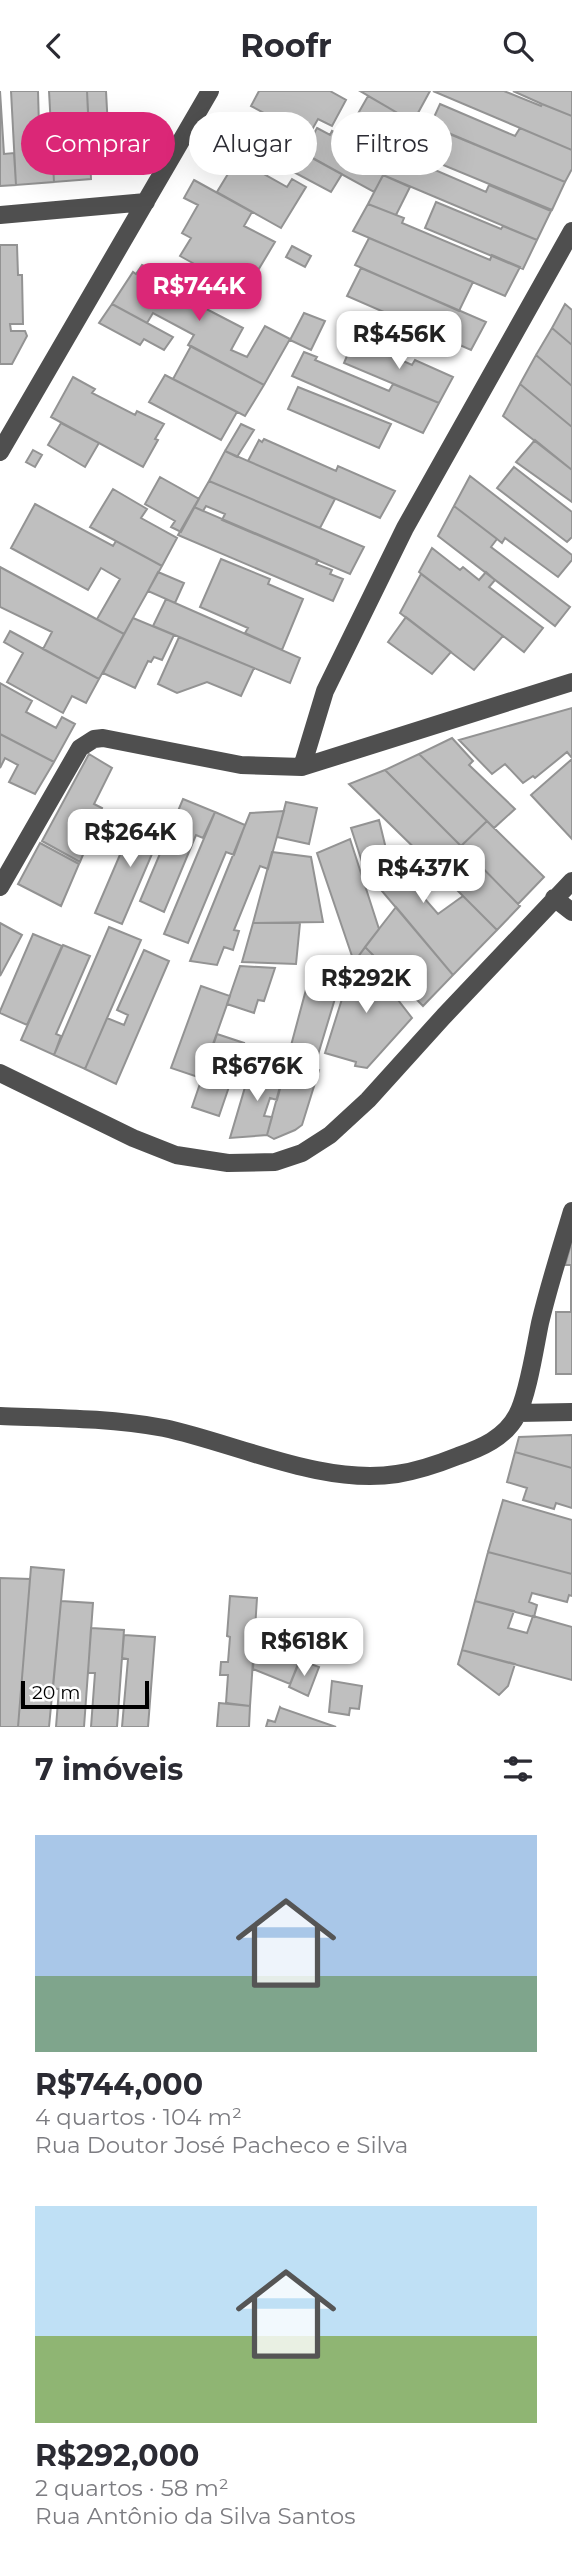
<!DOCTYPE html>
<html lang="pt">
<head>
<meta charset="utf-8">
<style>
	:root { --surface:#fff; --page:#f2f2f3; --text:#2b2b33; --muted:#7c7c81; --accent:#db2777 }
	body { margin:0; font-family:Montserrat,sans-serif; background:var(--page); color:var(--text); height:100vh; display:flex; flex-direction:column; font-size:26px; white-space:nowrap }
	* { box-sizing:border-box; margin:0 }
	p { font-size:23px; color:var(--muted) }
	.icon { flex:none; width:38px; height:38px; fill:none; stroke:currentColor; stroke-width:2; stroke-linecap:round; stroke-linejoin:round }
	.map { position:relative; height:1636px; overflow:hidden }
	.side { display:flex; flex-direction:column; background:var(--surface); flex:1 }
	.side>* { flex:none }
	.top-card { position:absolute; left:21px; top:21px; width:530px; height:63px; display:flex; gap:14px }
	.scale { position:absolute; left:21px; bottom:18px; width:128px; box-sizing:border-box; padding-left:7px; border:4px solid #000; border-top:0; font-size:19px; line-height:24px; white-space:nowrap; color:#000; -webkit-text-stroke:5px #fff; paint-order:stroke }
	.price { position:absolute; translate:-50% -60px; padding:0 16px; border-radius:14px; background:#fff; color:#222; font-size:23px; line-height:46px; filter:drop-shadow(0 2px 4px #0008) }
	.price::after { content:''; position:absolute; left:50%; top:42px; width:21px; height:16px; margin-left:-10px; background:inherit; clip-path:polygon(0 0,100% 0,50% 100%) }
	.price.active { background:var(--accent); color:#fff }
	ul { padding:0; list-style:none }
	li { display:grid; align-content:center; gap:14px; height:371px; padding:0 35px }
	li span { display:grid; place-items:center; height:217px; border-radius:0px; color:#555 }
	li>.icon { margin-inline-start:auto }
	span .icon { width:126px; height:126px; fill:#fffc; stroke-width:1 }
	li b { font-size:30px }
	h2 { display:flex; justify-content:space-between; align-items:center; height:84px; padding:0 35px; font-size:30px }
	.pill { padding:0 24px; border-radius:32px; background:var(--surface); box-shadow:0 7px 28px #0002; font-size:24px; line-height:63px }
	.pill.active { background:var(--accent); color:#fff }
	header { display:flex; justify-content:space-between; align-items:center; height:91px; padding:0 35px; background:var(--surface); font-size:32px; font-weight:700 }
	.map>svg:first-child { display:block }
</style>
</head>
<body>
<header><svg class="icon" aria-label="back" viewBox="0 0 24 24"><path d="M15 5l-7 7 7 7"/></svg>Roofr<svg class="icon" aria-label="search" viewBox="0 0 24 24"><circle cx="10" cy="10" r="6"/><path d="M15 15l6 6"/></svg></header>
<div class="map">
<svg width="572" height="1636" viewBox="0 0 572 1636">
	<rect width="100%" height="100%" fill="#fff"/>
	<!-- building -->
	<path fill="#bfbfbf" stroke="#939393" stroke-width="2" d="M 0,0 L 4,63 L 14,62 L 16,94 L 0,95 Z
		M 11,0 L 38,0 L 39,35 L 51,34 L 54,91 L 16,94 Z
		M 49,0 L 87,0 L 91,88 L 54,91 Z
		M 87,0 L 106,0 L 109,56 L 90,57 Z
		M 259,0 L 330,0 L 346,9 L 332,35 L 318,28 L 308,46 L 251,15 Z
		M 360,0 L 430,0 L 413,31 Z
		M 433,0 L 504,0 L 541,15 L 542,13 L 572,25 L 572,59 Z
		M 513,0 L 572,0 L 572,25 L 542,13 Z
		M 368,5 L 413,31 L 400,54 L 355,28 Z
		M 440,13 L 515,45 L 520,37 L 572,59 L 572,78 L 565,91 L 430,35 Z
		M 415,28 L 565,91 L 552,119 L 431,69 L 439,51 L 424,45 L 421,50 L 406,43 Z
		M 317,37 L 330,44 L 332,40 L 390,72 L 374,101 L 303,62 Z
		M 284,51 L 342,83 L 331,101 L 273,70 Z
		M 399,56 L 410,60 L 407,67 L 486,101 L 489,94 L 551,120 L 537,149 L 383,84 Z
		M 237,68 L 287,96 L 292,88 L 306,96 L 281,137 L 217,101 Z
		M 383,84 L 410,96 L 396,124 L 368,113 Z
		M 194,89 L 252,121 L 244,135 L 275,151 L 245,201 L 180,165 L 191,147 L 182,142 L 198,114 L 184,107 Z
		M 436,111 L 501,138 L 503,135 L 537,149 L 523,178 L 425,137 Z
		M 368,113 L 404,127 L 402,132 L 490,169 L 492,164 L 520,176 L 505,205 L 353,140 Z
		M 369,147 L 473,191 L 459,220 L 355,174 Z
		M 0,154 L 17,154 L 18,184 L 22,184 L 23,233 L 10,233 L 11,240 L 25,240 L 27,245 L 12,273 L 0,273 Z
		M 292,155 L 311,165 L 305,176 L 286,166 Z
		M 142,174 L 194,200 L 189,209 L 243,237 L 231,259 L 247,266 L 265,235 L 290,248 L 264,294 L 190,255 L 188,254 L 194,244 L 153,222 L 147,232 L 112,213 L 133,181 L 136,183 Z
		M 361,177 L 486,231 L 471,259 L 347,205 Z
		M 112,213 L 173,246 L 164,259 L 144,248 L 140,254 L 99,232 Z
		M 565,213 L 572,219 L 572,254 L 552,237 Z
		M 304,222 L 325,230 L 311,259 L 290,249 Z
		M 552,237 L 572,254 L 572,295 L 536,264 Z
		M 354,248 L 412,274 L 415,269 L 453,286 L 439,312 L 344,272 Z
		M 191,255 L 264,294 L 245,325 L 173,288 Z
		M 304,261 L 317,266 L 315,269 L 389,300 L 393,293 L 439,312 L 423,342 L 292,285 Z
		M 536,264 L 572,295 L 572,336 L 520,293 Z
		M 165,284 L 237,321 L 221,349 L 149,311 Z
		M 73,286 L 95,298 L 92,302 L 135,324 L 137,320 L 164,333 L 155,348 L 158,349 L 143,376 L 51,326 Z
		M 520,293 L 572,336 L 572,379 L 503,325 Z
		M 298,296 L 391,333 L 379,357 L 288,318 Z
		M 61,332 L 99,352 L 85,376 L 48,354 Z
		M 241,333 L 254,339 L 237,366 L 225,360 Z
		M 264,348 L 336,380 L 338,375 L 395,400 L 380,427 L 378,426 L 248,370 L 259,349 L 262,351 Z
		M 535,349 L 572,379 L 572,411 L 516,371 Z
		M 33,359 L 42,364 L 35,376 L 26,371 Z
		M 225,360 L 335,408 L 320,437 L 209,390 Z
		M 514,376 L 572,421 L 572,446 L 567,451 L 497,397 Z
		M 470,385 L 572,464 L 572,469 L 558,486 L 505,447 L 502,452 L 497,448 L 454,415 Z
		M 160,386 L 199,408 L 181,441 L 171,436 L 175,430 L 145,413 Z
		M 209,390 L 364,456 L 350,483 L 222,429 L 225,423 L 206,415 L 203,420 L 194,416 Z
		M 113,398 L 147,418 L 141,427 L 177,447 L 162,475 L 90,436 Z
		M 35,413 L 113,455 L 116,450 L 162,475 L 124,543 L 97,528 L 120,488 L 101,477 L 88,499 L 11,457 Z
		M 454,415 L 497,448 L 491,456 L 570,516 L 555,535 L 438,445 Z
		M 194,416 L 318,469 L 316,473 L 332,479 L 330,483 L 343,488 L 333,510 L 178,444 Z
		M 432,457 L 460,479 L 463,476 L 479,489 L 486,481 L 495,489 L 489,496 L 543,537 L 524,561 L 419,481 Z
		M 221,468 L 270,488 L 268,493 L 303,508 L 282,559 L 245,542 L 248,537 L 200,516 Z
		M 0,476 L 124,543 L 99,588 L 43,558 L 52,541 L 0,516 Z
		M 158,481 L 184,492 L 175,512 L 148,500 Z
		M 421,483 L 503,545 L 474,579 L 400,522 Z
		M 166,508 L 300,567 L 290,592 L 153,535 Z
		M 406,526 L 451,561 L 432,583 L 388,551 Z
		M 133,527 L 174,544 L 162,569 L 154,566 L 151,571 L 148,570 L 135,597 L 103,582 Z
		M 10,540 L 99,588 L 86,612 L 72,605 L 63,622 L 7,591 L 23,562 L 4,551 Z
		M 179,546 L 254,577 L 241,605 L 207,591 L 177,602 L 158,593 Z
		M 0,592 L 32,610 L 26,621 L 56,637 L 62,626 L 75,633 L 54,671 L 0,643 Z
		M 572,617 L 572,667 L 567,661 L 535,687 L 533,685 L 523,692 L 505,673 L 492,683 L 459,649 Z
		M 0,643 L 54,671 L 35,703 L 9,691 L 18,674 L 5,667 L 0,677 Z
		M 452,647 L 473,670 L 469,674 L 515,718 L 494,737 L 419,663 Z
		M 89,663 L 112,677 L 94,713 L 102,717 L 80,771 L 42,750 Z
		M 419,663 L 487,730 L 461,755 L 385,679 Z
		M 572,668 L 572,748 L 531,704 Z
		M 385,679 L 461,755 L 437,779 L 349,693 Z
		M 183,708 L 215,721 L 203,747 L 196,744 L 164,821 L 140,810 Z
		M 286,711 L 317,717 L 309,753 L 277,746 Z
		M 284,720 L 268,778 L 260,775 L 234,839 L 239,840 L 233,859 L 224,856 L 217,874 L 190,870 L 250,722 Z
		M 215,721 L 245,734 L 234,764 L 226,761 L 188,852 L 164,843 Z
		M 137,724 L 164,735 L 122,833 L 95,822 Z
		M 379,729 L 388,766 L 438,823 L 463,805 L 497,839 L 453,884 L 365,780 L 351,737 Z
		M 487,730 L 544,786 L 518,813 L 461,755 Z
		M 350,748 L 379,838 L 354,871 L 317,762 Z
		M 40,752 L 79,773 L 61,815 L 18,793 Z
		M 461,755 L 520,815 L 497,839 L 437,779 Z
		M 272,761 L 311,766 L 323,831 L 253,832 Z
		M 396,816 L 453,884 L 423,915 L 365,856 Z
		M 0,832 L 22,844 L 0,885 Z
		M 253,832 L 300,832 L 296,873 L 242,871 Z
		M 109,836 L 141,849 L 85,978 L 54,964 Z
		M 33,843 L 62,855 L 27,934 L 0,922 L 0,920 Z
		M 63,854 L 90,865 L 56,943 L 61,945 L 54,964 L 21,949 Z
		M 365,856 L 381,872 L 374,878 L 412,927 L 367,977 L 355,975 L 356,971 L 325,962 L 353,873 Z
		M 144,859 L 169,870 L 116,993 L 85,978 L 107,927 L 124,934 L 128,924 L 117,919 Z
		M 353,873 L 344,903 L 337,901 L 314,977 L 319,979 L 302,1034 L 295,1039 L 274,1048 L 267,1044 L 311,880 Z
		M 240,875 L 275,877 L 264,910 L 258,909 L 254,922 L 227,913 Z
		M 201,895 L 230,905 L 201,987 L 171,977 Z
		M 217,943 L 244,952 L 219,1025 L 192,1016 Z
		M 251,976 L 284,983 L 277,1009 L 270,1007 L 264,1025 L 272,1026 L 267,1044 L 230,1047 Z
		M 572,1150 L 572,1283 L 556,1283 L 556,1221 L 571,1221 L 571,1174 L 565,1174 Z
		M 572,1344 L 572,1377 L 515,1361 L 519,1346 Z
		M 515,1361 L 572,1377 L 572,1417 L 556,1412 L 554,1418 L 523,1409 L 527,1397 L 507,1391 Z
		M 503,1409 L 572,1429 L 572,1483 L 488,1461 Z
		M 488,1461 L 572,1483 L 572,1505 L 569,1504 L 567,1511 L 532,1502 L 529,1511 L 537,1514 L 534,1526 L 475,1510 Z
		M 31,1476 L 64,1479 L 49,1636 L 18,1636 Z
		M 0,1487 L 30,1488 L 18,1636 L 0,1636 Z
		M 230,1505 L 257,1507 L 250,1615 L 226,1612 L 228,1584 L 220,1584 L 221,1571 L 228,1571 L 230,1546 L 227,1545 Z
		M 61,1510 L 93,1512 L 84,1636 L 56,1636 L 59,1598 L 53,1597 Z
		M 475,1510 L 514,1520 L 508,1537 L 527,1542 L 533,1525 L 572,1536 L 572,1589 L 462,1559 Z
		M 271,1530 L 309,1545 L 290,1593 L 253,1578 L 255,1549 L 276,1559 L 279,1551 L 265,1546 Z
		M 91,1537 L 124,1539 L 117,1636 L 91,1636 L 95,1582 L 88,1582 Z
		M 124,1544 L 155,1546 L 148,1636 L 122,1636 L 128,1568 L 122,1567 Z
		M 462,1559 L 515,1573 L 508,1595 L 499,1604 L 458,1573 Z
		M 300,1569 L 319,1576 L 308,1605 L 289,1596 Z
		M 332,1590 L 362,1595 L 359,1618 L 350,1617 L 349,1624 L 329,1621 Z
		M 219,1612 L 250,1615 L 249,1636 L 217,1636 Z
		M 280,1616 L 281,1617 L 336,1636 L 266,1636 L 268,1629 L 275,1631 Z"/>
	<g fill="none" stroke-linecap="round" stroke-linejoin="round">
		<!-- minor -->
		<path stroke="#4f4f4f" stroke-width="18" d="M 0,124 L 146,111
			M 0,361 L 210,0
			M 302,676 L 325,600 L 405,437 L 572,140
			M 0,796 L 80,657 L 94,648 L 103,647 L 241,674 L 302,676 L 572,591
			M 554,807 L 572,821
			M 0,982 L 133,1047 L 176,1064 L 228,1072 L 275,1071 L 302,1062 L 330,1044 L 368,1009 L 444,925 L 572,790
			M 518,1322 L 572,1321
			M 0,1325 C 55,1327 110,1327 164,1337 C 235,1352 323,1395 397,1383 C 417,1380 438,1373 458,1365 C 481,1357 505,1347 517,1324 C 528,1304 535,1256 540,1232 C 549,1194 561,1157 572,1120"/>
	</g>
</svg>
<div class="scale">20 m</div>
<b class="price active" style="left:199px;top:232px">R$744K</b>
<b class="price" style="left:399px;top:280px">R$456K</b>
<b class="price" style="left:130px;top:778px">R$264K</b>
<b class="price" style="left:423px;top:814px">R$437K</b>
<b class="price" style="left:366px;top:924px">R$292K</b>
<b class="price" style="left:257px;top:1012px">R$676K</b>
<b class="price" style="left:304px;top:1587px">R$618K</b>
<div class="top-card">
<a class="pill active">Comprar</a>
<a class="pill">Alugar</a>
<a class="pill">Filtros</a>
</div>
</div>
<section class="side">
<h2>7 imóveis<svg class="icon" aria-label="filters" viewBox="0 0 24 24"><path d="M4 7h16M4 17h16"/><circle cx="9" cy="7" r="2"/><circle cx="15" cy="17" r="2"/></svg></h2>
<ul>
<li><span style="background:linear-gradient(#a9c7e8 65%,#7fa58c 0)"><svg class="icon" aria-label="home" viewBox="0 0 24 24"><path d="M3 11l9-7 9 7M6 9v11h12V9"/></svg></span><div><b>R$744,000</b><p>4 quartos · 104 m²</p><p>Rua Doutor José Pacheco e Silva</p></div></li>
<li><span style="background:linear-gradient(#bfe0f5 60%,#8fb573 0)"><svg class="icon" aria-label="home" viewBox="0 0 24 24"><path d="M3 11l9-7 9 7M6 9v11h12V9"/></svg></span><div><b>R$292,000</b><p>2 quartos · 58 m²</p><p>Rua Antônio da Silva Santos</p></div></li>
</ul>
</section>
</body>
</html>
